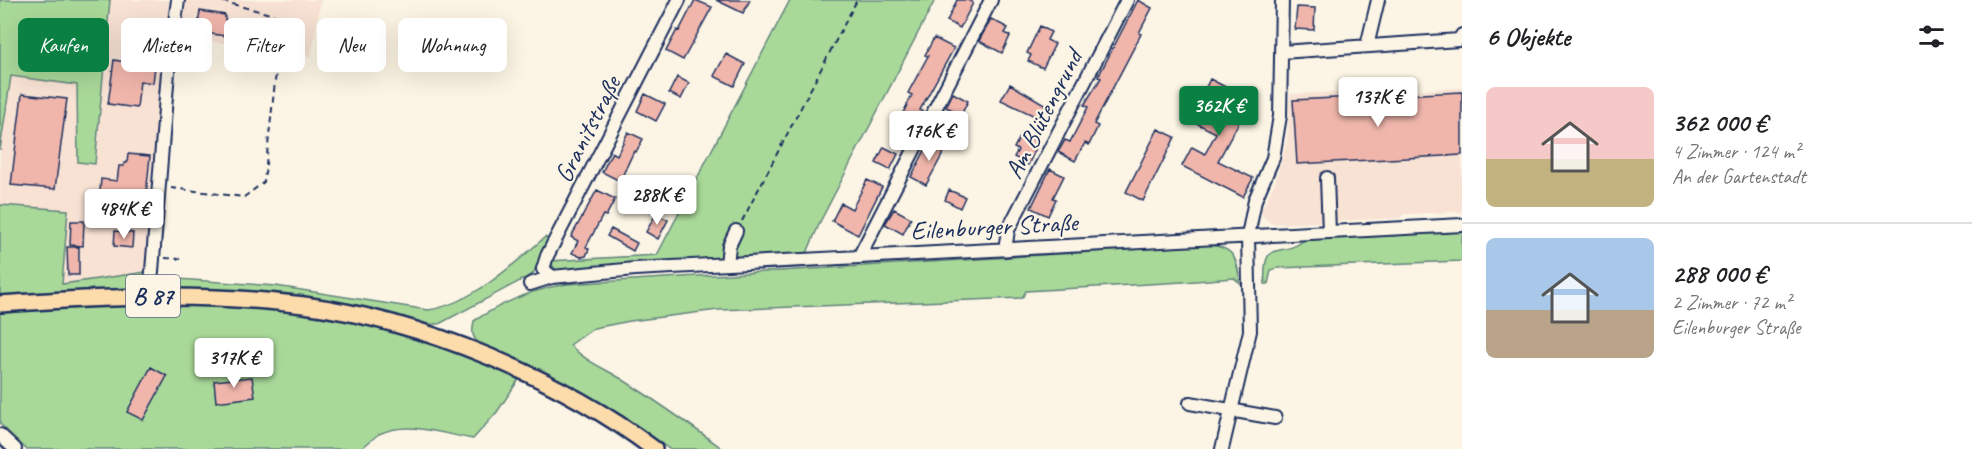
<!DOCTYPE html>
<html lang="de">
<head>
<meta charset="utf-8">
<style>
	:root { --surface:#fff; --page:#f6f6f6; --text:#202124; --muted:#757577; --line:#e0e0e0; --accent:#0b8043 }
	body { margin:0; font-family:Caveat,sans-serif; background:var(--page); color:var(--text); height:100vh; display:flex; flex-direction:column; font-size:22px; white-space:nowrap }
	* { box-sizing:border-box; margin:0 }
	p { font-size:20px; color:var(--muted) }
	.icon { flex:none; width:33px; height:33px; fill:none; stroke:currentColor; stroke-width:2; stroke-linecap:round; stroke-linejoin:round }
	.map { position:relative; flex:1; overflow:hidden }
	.details { display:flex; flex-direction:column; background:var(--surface); width:510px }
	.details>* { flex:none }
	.guide { position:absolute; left:18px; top:18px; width:570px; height:54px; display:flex; gap:12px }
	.price { position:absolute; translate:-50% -51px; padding:0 14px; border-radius:6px; background:#fff; color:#222; font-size:20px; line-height:39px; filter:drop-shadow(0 2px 3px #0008) }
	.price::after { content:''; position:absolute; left:50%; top:36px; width:18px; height:14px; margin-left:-9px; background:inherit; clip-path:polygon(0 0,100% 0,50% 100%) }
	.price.active { background:var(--accent); color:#fff }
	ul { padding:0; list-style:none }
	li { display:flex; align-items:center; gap:18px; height:150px; padding:0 24px }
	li+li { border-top:2px solid var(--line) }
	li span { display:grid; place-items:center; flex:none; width:168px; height:120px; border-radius:9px; color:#555 }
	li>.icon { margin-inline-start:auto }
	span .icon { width:72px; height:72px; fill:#fffc; stroke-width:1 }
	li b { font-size:26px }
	h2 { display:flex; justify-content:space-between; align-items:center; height:72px; padding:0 24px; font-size:26px }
	.chip { padding:0 21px; border-radius:9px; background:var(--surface); box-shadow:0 6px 24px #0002; font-size:21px; line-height:54px }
	.chip.active { background:var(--accent); color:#fff }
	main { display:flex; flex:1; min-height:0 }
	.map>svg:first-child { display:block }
</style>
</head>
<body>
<main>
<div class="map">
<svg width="1462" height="449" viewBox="0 0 1462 449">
	<rect width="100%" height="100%" fill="#fcf5e5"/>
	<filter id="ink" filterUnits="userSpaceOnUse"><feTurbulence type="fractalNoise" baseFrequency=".0167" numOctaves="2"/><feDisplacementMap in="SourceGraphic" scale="12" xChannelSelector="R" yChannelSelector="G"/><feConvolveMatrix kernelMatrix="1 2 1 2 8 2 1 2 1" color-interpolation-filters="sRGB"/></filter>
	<g filter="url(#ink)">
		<!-- built -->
		<path fill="#f8e2d4" d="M 0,0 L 169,0 L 146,272 L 62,284 L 0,287 Z
			M 183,0 L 321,0 L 311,57 L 178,36 Z
			M 1462,88 L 1462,212 L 1404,214 L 1400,218 L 1272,224 L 1263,217 L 1261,211 L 1275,182 L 1287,142 L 1290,94 Z"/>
		<!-- green -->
		<path fill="#a9d999" stroke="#62847c" stroke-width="1.5" d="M 0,0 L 110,0 L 95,164 L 78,162 L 77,85 L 11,76 L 0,150 Z
			M 790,0 L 935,0 L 820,222 L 807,253 L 734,258 L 732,251 L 721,252 L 721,258 L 556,270 L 549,261 L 657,255 Z
			M 0,205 L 68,210 L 62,284 L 146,272 C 142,281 138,286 130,291 L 0,298 Z
			M 1462,232 L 1462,261 L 1277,268 L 1271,270 L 1268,284 L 1265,284 C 1262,235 1281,260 1304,240 Z
			M 545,237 L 548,239 L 533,274 L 439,324 L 426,324 L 394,316 L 183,290 L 168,282 L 165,278 L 276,286 L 428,310 C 469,305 515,264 545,237 Z
			M 1208,245 C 1235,247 1237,259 1240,283 L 1234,278 L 1183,282 L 1026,291 L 1022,298 L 718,310 L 630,321 L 594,328 L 570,345 C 584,360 603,368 620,378 C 655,400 689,424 723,449 L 669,449 L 621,415 L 573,387 L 480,344 C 471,337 472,331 474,321 C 503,302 533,289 567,284 Z
			M 155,304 L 207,305 L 285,310 L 375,326 L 428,340 L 476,357 L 519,379 L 497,412 L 473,439 C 442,434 409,420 379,434 C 373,438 367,444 361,449 L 26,449 L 0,424 L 0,313 L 112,305 Z"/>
		<!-- building -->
		<path fill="#f0b6ac" stroke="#1b2f5e" stroke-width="1.5" d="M 695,0 L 712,7 L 683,60 L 666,51 L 677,30 L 679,31 Z
			M 716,0 L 750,0 L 743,13 Z
			M 957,0 L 968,0 L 973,3 L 960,28 L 947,21 Z
			M 1138,0 L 1152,8 L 1139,33 L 1141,34 L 1094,124 L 1098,126 L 1089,145 L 1085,143 L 1075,161 L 1058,152 L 1065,140 L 1070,142 L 1088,107 L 1084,105 L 1101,78 L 1098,77 Z
			M 1297,7 L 1315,8 L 1314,30 L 1295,29 Z
			M 200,11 L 225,15 L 225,20 L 235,21 L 233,37 L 197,32 Z
			M 991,19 L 1008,28 L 1005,33 L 1010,36 L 1002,53 L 979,41 Z
			M 1040,26 L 1051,32 L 1047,40 L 1055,44 L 1043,68 L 1028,61 L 1031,55 L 1027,53 Z
			M 934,38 L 954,48 L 920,110 L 922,111 L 914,126 L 900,119 L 912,95 L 908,93 L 928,56 L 925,55 Z
			M 726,54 L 745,64 L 734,86 L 714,76 Z
			M 144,56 L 156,58 L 153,83 L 140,81 L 137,108 L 108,104 L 114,60 L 142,65 Z
			M 677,77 L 689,83 L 681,99 L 669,93 Z
			M 1210,79 L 1251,100 L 1218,161 L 1253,178 L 1243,197 L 1182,166 L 1192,147 L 1205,154 L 1216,133 L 1190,120 Z
			M 1010,84 L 1046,105 L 1039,118 L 1001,100 Z
			M 1462,92 L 1462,155 L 1297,164 L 1293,100 Z
			M 953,93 L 968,101 L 957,123 L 948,119 L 953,110 L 946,107 Z
			M 22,94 L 67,99 L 55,189 L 11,185 Z
			M 645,94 L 665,104 L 656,121 L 637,111 Z
			M 1158,129 L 1175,137 L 1143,201 L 1126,192 Z
			M 628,132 L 643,139 L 636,152 L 634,151 L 620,181 L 602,172 L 612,152 L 617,155 Z
			M 1022,133 L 1039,142 L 1028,165 L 1014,157 L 1018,150 L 1014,148 Z
			M 931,139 L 946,148 L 926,185 L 911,177 Z
			M 884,147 L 898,154 L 890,170 L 876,163 Z
			M 128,154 L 150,156 L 145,206 L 99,202 L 101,179 L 117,181 L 119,166 L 124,166 L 124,163 L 127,163 Z
			M 1050,169 L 1064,176 L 1053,198 L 1056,199 L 1048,216 L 1031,208 Z
			M 867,180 L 882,187 L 858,235 L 832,221 L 841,203 L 852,209 Z
			M 597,190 L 615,199 L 606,216 L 603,215 L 586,247 L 589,249 L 586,256 L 581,257 L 572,253 L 578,241 L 571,237 Z
			M 949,190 L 965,197 L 960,208 L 945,200 Z
			M 894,209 L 911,218 L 903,234 L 885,224 Z
			M 656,214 L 668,220 L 658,239 L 646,232 Z
			M 71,221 L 84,221 L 83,246 L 70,245 Z
			M 611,229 L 637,243 L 633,251 L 607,236 Z
			M 115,231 L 133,233 L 132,248 L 114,246 Z
			M 67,247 L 79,247 L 79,275 L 68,275 Z
			M 151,367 L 167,376 L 143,420 L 127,412 Z
			M 252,377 L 255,397 L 216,402 L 214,381 Z"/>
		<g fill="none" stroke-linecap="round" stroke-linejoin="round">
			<defs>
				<path id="minor" d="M 1367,46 L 1378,0
					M 1281,52 L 1459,40 L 1462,35
					M 1327,178 L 1329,232
					M 1005,250 L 1008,230 L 1127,0
					M 859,257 L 991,0
					M 727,264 L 729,246 L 736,231
					M 552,277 L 543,269 L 547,256 L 679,0
					M 530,284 L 552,277 L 635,269 L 1462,225
					M 150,296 L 168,72 L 178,0
					M 1190,403 L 1275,418
					M 0,435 L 15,449
					M 1222,449 L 1250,331 L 1248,236 L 1255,200 L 1273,158 L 1280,116 L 1282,0"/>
				<path id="major" d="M 0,304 C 101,297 203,292 304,305 C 423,321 558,377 654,449"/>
			</defs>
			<!-- minor casing -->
			<use href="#minor" stroke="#1b2f5e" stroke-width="16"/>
			<!-- major casing -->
			<use href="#major" stroke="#1b2f5e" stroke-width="20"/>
			<!-- path -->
			<path stroke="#1b2f5e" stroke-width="2" stroke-dasharray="6 4.5" stroke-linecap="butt" d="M 171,188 L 244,197 L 264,182 L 280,36 L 274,15 L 217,0
				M 742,221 L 857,0
				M 165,258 L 181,259"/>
			<!-- minor -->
			<use href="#minor" stroke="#fcf5e5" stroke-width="12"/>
			<!-- major -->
			<use href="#major" stroke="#fddcac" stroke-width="15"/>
		</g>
	</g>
	<g text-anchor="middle" stroke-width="4.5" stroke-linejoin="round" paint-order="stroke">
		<!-- shield labels -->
		<rect fill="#fcf5e5" stroke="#5e6a86" stroke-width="1.5" x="126" y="275" width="54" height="42" rx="4.5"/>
		<g font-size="24" font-weight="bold" fill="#1b2f5e">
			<text x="153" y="304">B 87</text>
		</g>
		<!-- street labels -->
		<g font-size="26" fill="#1b2f5e" stroke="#fcf5e5">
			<text transform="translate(1043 114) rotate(-63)" y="9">Am Blütengrund</text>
			<text transform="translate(587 129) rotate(-63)" y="9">Granitstraße</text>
			<text transform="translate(994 226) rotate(-3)" y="9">Eilenburger Straße</text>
		</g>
	</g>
</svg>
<b class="price" style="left:1378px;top:128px">137K €</b>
<b class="price active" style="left:1219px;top:137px">362K €</b>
<b class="price" style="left:929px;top:162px">176K €</b>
<b class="price" style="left:657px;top:226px">288K €</b>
<b class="price" style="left:124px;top:240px">484K €</b>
<b class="price" style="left:234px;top:389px">317K €</b>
<div class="guide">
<a class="chip active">Kaufen</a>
<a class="chip">Mieten</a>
<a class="chip">Filter</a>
<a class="chip">Neu</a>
<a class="chip">Wohnung</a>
</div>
</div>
<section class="details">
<h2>6 Objekte<svg class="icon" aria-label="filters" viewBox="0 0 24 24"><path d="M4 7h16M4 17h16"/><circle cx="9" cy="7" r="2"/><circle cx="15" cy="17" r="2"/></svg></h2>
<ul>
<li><span style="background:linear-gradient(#f6c9c9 60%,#c2b280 0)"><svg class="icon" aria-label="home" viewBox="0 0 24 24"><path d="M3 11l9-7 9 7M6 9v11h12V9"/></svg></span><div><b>362 000 €</b><p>4 Zimmer · 124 m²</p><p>An der Gartenstadt</p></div></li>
<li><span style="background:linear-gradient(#a9c7e8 60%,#b9a48a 0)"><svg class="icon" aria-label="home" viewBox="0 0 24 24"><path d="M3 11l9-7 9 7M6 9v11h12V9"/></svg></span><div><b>288 000 €</b><p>2 Zimmer · 72 m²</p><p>Eilenburger Straße</p></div></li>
</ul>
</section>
</main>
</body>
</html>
